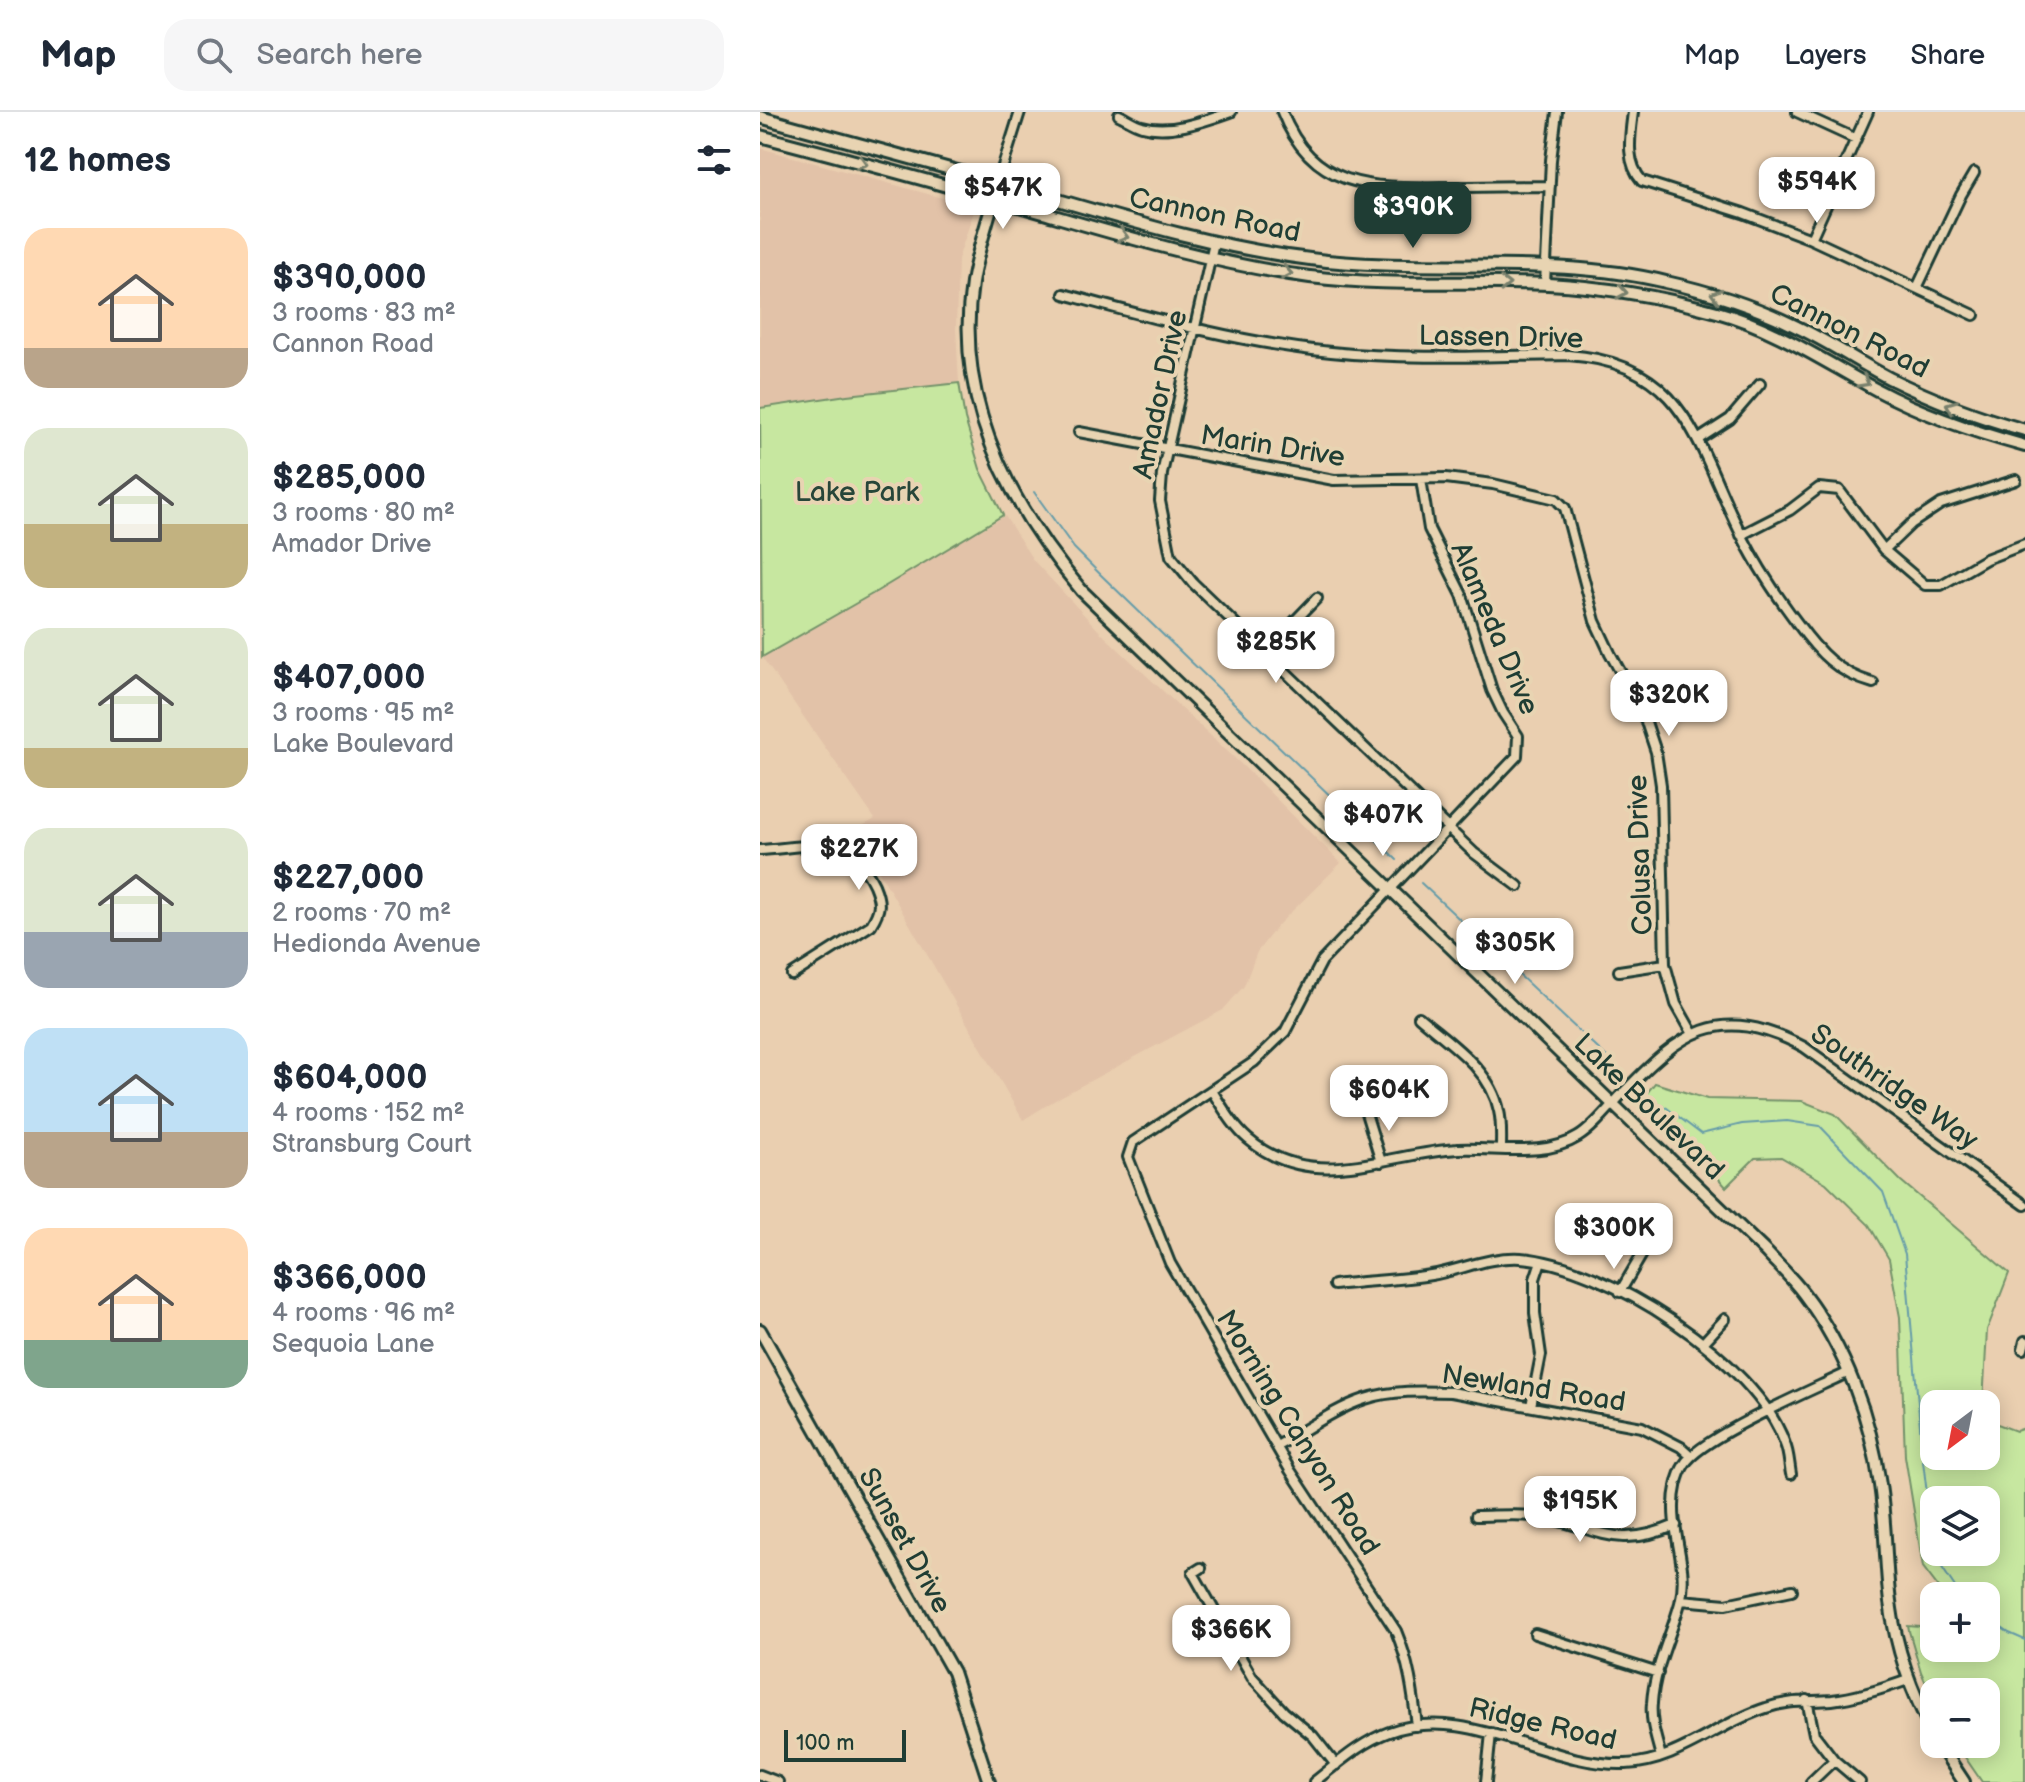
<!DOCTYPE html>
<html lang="en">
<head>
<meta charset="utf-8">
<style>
	:root { --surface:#fff; --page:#f6f6f7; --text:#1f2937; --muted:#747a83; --line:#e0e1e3; --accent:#1f3d34 }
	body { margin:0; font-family:"Balsamiq Sans",sans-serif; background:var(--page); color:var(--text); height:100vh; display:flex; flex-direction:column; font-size:30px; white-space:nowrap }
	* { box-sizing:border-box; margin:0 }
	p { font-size:26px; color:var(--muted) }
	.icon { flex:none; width:44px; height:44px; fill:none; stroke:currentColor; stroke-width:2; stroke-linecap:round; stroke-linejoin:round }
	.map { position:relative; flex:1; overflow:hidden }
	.panel { display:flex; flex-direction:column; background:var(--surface); width:760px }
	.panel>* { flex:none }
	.needle { width:52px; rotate:212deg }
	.controls { position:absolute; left:1160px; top:1278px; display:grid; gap:16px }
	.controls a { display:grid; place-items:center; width:80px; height:80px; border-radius:16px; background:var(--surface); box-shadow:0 4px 20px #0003; font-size:40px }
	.scale { position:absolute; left:24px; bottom:20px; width:122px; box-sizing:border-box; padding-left:8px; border:4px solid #1f3d34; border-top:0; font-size:22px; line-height:28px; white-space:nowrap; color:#1f3d34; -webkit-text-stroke:6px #e8d4b2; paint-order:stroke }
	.price { position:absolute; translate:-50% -68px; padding:0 18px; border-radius:16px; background:#fff; color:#222; font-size:26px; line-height:52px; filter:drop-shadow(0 2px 4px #0008) }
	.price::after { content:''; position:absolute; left:50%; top:48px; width:24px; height:18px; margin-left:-12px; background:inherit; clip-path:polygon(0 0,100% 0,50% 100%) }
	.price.selected { background:var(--accent); color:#fff }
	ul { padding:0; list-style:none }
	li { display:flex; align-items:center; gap:24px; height:200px; padding:0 24px }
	li span { display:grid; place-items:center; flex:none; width:224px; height:160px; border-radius:24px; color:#555 }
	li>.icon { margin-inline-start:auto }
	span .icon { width:96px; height:96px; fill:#fffc; stroke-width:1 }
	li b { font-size:34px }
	h2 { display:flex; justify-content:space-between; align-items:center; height:96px; padding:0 24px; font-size:34px }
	header { display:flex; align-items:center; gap:48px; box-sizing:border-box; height:112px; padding:0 40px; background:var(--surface); border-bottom:2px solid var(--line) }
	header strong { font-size:38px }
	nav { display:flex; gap:44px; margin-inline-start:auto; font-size:28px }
	.search { width:560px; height:72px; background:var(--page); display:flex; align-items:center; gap:20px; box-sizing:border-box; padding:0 28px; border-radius:24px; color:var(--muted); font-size:30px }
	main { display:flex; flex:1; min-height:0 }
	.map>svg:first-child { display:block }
</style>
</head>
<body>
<header>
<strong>Map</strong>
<div class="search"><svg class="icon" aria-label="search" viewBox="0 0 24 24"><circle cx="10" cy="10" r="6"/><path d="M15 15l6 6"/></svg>Search here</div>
<nav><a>Map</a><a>Layers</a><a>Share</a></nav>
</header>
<main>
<section class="panel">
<h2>12 homes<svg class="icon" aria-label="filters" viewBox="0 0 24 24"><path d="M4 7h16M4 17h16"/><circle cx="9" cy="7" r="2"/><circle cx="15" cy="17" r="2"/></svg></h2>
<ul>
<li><span style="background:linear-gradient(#ffd9b3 75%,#b9a48a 0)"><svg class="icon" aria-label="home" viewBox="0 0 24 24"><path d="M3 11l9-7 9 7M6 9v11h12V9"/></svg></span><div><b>$390,000</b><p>3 rooms · 83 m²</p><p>Cannon Road</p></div></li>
<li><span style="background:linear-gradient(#dfe7d0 60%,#c2b280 0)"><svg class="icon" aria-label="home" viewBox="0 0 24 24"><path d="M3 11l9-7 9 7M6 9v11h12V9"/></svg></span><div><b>$285,000</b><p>3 rooms · 80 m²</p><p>Amador Drive</p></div></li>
<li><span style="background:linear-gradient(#dfe7d0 75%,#c2b280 0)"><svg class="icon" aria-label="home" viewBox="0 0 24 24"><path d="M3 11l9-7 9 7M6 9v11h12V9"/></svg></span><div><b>$407,000</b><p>3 rooms · 95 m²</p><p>Lake Boulevard</p></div></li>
<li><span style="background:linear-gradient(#dfe7d0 65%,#9aa5b1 0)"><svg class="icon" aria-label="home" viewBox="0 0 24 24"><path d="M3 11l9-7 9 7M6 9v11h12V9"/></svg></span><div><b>$227,000</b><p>2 rooms · 70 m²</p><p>Hedionda Avenue</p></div></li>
<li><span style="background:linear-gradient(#bfe0f5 65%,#b9a48a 0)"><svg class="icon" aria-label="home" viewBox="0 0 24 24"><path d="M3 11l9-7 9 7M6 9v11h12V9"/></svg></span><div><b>$604,000</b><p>4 rooms · 152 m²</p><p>Stransburg Court</p></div></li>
<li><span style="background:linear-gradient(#ffd9b3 70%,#7fa58c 0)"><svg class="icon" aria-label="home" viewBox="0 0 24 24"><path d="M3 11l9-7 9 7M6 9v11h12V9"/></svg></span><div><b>$366,000</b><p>4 rooms · 96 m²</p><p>Sequoia Lane</p></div></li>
</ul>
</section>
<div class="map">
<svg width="1265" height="1670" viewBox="0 0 1265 1670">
	<rect width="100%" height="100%" fill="#eacfb0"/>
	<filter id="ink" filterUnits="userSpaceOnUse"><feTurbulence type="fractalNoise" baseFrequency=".0125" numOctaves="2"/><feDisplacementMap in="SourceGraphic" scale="16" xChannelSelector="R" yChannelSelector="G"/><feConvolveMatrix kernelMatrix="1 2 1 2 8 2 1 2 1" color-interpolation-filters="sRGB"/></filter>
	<g filter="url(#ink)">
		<!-- built -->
		<path fill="#e2c2a8" d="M 0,36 L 186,87 L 214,99 L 198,147 L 196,217 L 199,271 L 87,283 L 0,296 Z
			M 245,404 L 273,448 L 341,521 L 482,653 L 581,751 L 518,813 L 497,840 L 484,874 L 463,898 L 300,985 L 263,1008 L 95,718 L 115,707 L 2,545 Z"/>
		<!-- green -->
		<path fill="#c7e7a0" stroke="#73926a" stroke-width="2" fill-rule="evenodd" d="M 199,271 L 205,307 L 220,357 L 243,403 L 114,481 L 2,545 L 0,296 L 87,283 Z
			M 895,971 L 947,987 L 1042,989 L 1075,1002 L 1141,1069 L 1249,1161 L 1227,1218 L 1223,1292 L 1174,1292 L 1174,1344 L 1226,1344 L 1226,1298 L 1232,1310 L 1256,1319 L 1265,1316 L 1265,1670 L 1222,1670 L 1196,1632 L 1226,1632 L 1226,1580 L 1174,1580 L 1174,1589 L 1161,1560 L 1149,1519 L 1148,1514 L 1174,1516 L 1174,1536 L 1226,1536 L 1226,1530 L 1239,1533 L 1226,1520 L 1226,1484 L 1185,1484 L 1163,1455 L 1145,1344 L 1140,1205 L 1129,1147 L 1109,1113 L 1066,1071 L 1021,1045 L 995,1046 L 966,1075 L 919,1022 L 879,991 ZM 1226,1388 L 1226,1440 L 1174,1440 L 1174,1388 Z"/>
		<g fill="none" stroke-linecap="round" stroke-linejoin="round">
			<!-- stream -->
			<path stroke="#669ca9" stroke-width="2" d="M 274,380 L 314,436 L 341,463 L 637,748
				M 661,771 L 851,949 L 860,964
				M 883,986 L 907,996 L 941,1022 L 982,1012 L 1027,1009 L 1060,1014 L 1123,1080 L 1145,1142 L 1163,1349 L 1174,1439
				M 1174,1440 L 1175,1445 L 1201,1484
				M 1226,1505 L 1249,1521 L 1265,1528"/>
			<defs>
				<path id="minor" d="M 522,0 C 553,79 614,76 686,75 C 721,75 755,74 790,74
					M 873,0 C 870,24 865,50 882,69 L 983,101 L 1051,127 L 1214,203
					M 1037,0 L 1096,27
					M 359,3 C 366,6 374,12 382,14 C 410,22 445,9 471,0
					M 238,70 L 260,0
					M 1051,127 L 1108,0
					M 454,130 L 402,362 L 400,389 L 411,444 L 433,471 L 714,741 L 758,774
					M 785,172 L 791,48 L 797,0
					M 1157,176 L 1201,83 L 1214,61
					M 304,182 C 392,206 480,231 571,240 C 650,248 729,244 808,243 C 928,251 937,336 982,424 C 998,456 1017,484 1038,512 C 1059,541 1078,561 1113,571
					M 319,320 L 574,368 L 686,366 L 733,372 L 796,387 L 805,396 L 835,509 L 850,541 L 883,601 L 896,640 L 901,673 L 905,852 L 916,892 L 933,922
					M 939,327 L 970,307 L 1000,272
					M 981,423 L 1030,398 L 1059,376 L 1079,378 L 1124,438 L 1165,473 L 1181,473 L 1226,447 L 1265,432
					M 1124,438 L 1151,412 L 1181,392 L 1256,368
					M 505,540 L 557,486
					M 0,738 C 49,735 89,720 114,773 C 121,790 121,797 111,813 L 32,863
					M 859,859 L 905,852
					M 659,905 C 689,931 731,957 739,999 C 742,1011 741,1025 741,1037
					M 452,979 C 463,996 473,1014 488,1027 C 552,1082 626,1041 698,1037 C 736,1035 784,1046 818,1025 C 833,1016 848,997 861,983 C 921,920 958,890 1044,935 L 1265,1093
					M 606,1001 L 621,1050
					M 574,1173 C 607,1169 639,1168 671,1163 C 701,1158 730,1144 761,1146 C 845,1152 997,1249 1025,1332 C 1029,1341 1029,1352 1031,1362
					M 860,1180 L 888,1132
					M 943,1231 L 965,1207
					M 1263,1237 L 1265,1229
					M 771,1294 L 781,1243 L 775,1201 L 775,1167 L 781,1149
					M 517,1334 C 545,1319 574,1297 605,1287 C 632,1278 662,1279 691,1280 L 882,1315 L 921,1335 L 931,1344
					M 716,1404 C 734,1404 754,1402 772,1404 C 833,1410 850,1442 916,1413
					M 441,1456 L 433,1461 L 492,1565 L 524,1600 L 553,1624 L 576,1653
					M 921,1488 L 966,1492 L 1032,1478
					M 775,1522 L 898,1561
					M 1047,1588 L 1054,1622 L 1074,1648 L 1100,1670
					M 657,1614 C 653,1580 649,1550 636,1519 L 530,1358 L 410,1151 L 368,1045 L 373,1030 L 494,950 L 525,920 L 562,849 L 757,644 L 758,624 L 743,601 L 732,578 L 702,483 L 669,417 L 661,367
					M 901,1645 C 897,1628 890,1610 892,1591 C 894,1557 911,1524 920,1491 C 929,1457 913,1428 914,1394 C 914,1381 917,1364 924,1353 C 940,1325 1055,1277 1089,1260
					M 0,1663 L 18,1670
					M 554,1670 C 577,1652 601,1630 629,1620 C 710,1591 786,1655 866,1652 C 918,1650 958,1611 1006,1596 C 1028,1588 1049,1590 1072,1588 C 1098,1585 1123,1577 1148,1568
					M 726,1670 L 731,1621
					M 1051,1670 L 1074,1648"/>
				<path id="major" d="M 0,5 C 78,27 157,47 236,70 C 339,99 443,134 550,147 C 667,162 792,142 906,170 C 951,180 995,194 1037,215 C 1069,230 1098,250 1129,266 C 1173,288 1218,305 1265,318
					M 0,24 C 96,49 192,75 287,102 C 373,127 461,153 550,165 C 631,175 708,168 788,172 C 845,175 902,185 957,200 C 1015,216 1065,250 1117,278 C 1164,303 1214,320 1265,334
					M 238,70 C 230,104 217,138 212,171 C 194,288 249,393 322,479 L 1007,1141 C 1019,1154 1033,1167 1044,1182 C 1085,1236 1111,1306 1120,1373 C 1126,1412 1125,1451 1130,1490 C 1136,1537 1151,1580 1174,1622
					M 0,1218 L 193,1560 L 229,1670
					M 1179,1632 L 1204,1670"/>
			</defs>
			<!-- minor casing -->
			<use href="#minor" stroke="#1f3d34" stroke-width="14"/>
			<!-- major casing -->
			<use href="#major" stroke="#1f3d34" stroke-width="16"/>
			<!-- minor -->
			<use href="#minor" stroke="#e8d4b2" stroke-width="8"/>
			<!-- major -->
			<use href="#major" stroke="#e8d4b2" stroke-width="10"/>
		</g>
		<!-- one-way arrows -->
		<defs><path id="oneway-chevron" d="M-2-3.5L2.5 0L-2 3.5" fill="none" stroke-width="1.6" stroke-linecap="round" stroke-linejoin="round" transform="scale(2)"/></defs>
		<g stroke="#79816d">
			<use href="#oneway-chevron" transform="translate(102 51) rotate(16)"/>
			<use href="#oneway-chevron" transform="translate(363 124) rotate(16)"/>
			<use href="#oneway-chevron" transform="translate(527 161) rotate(10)"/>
			<use href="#oneway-chevron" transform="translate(745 172) rotate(-1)"/>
			<use href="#oneway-chevron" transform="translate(862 180) rotate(10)"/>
			<use href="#oneway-chevron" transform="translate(956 183) rotate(-164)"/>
			<use href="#oneway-chevron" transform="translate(1104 270) rotate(29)"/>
			<use href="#oneway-chevron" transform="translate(1191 294) rotate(-158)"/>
		</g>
	</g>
	<g text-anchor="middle" stroke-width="8" stroke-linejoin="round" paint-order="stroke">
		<!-- street labels -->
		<g font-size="28" fill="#1f3d34" stroke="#e8d4b2">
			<text transform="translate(455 102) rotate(12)" y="10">Cannon Road</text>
			<text transform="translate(1090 218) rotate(27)" y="10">Cannon Road</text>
			<text transform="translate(741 224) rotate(1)" y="10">Lassen Drive</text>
			<text transform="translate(399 282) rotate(-78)" y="10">Amador Drive</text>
			<text transform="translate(513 333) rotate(9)" y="10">Marin Drive</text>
			<text transform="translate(736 516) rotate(67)" y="10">Alameda Drive</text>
			<text transform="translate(879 743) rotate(-92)" y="10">Colusa Drive</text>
			<text transform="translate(1135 974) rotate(35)" y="10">Southridge Way</text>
			<text transform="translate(890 994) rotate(44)" y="10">Lake Boulevard</text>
			<text transform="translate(774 1275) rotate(9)" y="10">Newland Road</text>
			<text transform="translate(539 1320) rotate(58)" y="10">Morning Canyon Road</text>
			<text transform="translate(146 1428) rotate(61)" y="10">Sunset Drive</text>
			<text transform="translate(783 1611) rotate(13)" y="10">Ridge Road</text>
		</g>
		<!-- park labels -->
		<g font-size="28" fill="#274639" stroke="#e8d4b2">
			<text x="97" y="389">Lake Park</text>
		</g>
	</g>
</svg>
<div class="controls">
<a><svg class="needle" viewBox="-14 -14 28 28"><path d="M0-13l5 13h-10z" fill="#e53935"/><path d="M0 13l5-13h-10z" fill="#747a83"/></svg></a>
<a><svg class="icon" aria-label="layers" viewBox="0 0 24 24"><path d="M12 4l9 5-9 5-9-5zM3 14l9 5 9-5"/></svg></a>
<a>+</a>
<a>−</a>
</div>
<div class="scale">100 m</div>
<b class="price" style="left:1057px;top:113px">$594K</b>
<b class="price" style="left:243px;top:119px">$547K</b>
<b class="price selected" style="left:653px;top:138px">$390K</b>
<b class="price" style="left:516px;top:573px">$285K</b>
<b class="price" style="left:909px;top:626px">$320K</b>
<b class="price" style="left:623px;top:746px">$407K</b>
<b class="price" style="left:99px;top:780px">$227K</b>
<b class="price" style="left:755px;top:874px">$305K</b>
<b class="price" style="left:629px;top:1021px">$604K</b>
<b class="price" style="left:854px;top:1159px">$300K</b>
<b class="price" style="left:820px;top:1432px">$195K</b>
<b class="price" style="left:471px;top:1561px">$366K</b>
</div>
</main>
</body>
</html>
